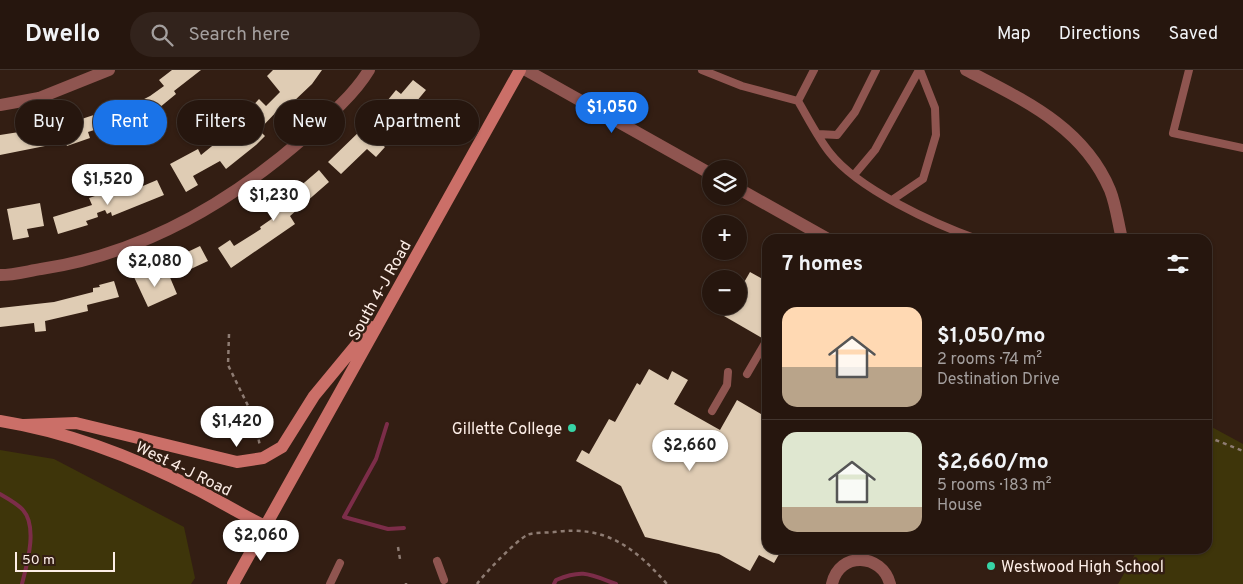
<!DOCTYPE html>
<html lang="en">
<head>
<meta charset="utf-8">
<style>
	:root { --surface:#26160e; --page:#32231c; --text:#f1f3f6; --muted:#a49f9e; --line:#42352e; --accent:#1a73e8 }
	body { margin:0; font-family:Overpass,sans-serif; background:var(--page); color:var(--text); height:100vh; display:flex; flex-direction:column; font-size:19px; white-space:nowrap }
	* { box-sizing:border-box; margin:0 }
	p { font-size:16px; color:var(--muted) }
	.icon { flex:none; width:28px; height:28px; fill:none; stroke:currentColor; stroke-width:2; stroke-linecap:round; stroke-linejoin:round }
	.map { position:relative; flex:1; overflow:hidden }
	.details { position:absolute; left:762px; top:164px; width:450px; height:320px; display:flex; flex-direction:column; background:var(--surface); border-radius:15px; box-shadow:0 1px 4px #0004,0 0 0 1px var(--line) }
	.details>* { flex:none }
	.hud { position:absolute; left:15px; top:30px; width:475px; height:45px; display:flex; gap:10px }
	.tools { position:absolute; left:702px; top:90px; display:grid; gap:10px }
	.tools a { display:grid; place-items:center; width:45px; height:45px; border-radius:50%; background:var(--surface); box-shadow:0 1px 4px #0004,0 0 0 1px var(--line); font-size:25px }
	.scale { position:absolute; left:15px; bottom:12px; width:100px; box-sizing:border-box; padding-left:5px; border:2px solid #fdeee7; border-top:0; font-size:14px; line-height:18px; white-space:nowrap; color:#fdeee7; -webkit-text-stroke:4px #331e13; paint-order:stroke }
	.price { position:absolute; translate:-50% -42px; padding:0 11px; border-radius:18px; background:#fff; color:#222; font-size:16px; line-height:32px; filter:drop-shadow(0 1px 2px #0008) }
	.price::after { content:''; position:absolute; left:50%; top:30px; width:15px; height:11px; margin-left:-8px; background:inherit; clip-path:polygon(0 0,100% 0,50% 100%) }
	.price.on { background:var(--accent); color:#fff }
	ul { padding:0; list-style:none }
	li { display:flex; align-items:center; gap:15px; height:125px; padding:0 20px }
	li+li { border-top:1px solid var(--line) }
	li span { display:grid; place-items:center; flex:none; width:140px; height:100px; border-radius:15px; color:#555 }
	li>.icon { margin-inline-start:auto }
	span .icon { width:60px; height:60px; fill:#fffc; stroke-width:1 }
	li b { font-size:21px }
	h2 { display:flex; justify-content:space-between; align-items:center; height:60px; padding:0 20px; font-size:21px }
	.tag { padding:0 18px; border-radius:22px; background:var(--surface); box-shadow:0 1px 4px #0004,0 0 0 1px var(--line); font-size:18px; line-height:45px }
	.tag.on { background:var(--accent); color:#fff }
	header { display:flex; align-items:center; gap:30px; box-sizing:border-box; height:70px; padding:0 25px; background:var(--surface); border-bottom:1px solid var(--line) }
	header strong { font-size:24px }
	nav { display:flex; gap:28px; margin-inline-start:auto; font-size:18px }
	.search { width:350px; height:45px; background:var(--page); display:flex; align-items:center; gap:12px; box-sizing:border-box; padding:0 18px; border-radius:28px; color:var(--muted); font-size:19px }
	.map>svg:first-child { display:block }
</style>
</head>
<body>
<header>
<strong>Dwello</strong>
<div class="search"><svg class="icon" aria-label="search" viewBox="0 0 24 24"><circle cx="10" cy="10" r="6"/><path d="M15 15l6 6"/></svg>Search here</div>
<nav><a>Map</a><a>Directions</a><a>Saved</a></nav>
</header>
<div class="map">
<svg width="1243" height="514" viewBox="0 0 1243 514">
	<rect width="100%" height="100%" fill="#331e13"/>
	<!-- green -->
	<path fill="#3e350a" d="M 1208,355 L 1243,374 L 1243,514 L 1118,514 L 1138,479 L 1208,479 Z
		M 0,380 L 54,389 L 184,457 L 195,508 L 191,514 L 0,514 Z"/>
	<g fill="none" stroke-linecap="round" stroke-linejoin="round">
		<!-- stream -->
		<path stroke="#7c2d49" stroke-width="4" d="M 387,354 L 376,389 L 344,447 L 388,459 L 404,458
			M 0,424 C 7,428 18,434 23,440 C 38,457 27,494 22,514
			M 554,514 L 556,510 C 583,499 589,504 616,514"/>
	</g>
	<!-- building -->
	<path fill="#dfccb4" d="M 172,0 L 201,0 L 174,21 L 176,24 L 148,47 L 132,55 L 135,63 L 121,70 L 115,58 L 112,59 L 110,55 L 88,62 L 90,68 L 67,76 L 65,72 L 0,85 L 0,65 L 51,57 L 51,59 L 106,41 L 120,34 L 123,40 L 150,26 L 164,16 L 159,10 Z
		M 273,0 L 322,0 L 312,14 L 293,32 L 295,33 L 284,43 L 280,38 L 259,60 L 265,66 L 256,75 L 226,99 L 220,91 L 193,106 L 198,115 L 186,122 L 170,94 L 198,79 L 201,85 L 238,55 L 234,51 L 247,37 L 250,39 L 259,29 L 266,36 L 280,22 L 267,6 Z
		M 413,10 L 426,20 L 381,74 L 385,77 L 376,87 L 367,79 L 341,104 L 328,92 L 364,57 L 369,61 L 388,40 L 383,36 L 396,20 L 401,24 Z
		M 319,100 L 329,112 L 290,146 L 295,154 L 231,198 L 218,178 L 230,170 L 234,176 L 261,159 L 260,157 L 273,148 L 270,144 L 293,128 L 291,124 Z
		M 157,110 L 164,125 L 112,146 L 111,142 L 107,144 L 105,140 L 97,143 L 98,147 L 86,151 L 88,155 L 58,164 L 53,147 L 92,135 L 89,128 L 122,117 L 124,124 Z
		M 40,133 L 44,156 L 27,159 L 29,167 L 13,170 L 7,139 Z
		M 200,176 L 208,191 L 180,204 L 173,189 Z
		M 150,200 L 154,211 L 169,205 L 177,224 L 148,237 L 134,207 Z
		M 750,202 L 768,212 L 768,256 L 762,268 L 724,246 L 730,236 L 739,236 L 739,221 Z
		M 114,211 L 119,227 L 87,235 L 88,241 L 45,251 L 46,261 L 35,262 L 34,253 L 0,257 L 0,238 L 54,232 L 93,222 L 93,218 L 100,217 L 99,215 Z
		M 649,299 L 668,310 L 672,301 L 688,310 L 674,334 L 720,360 L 737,330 L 768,348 L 768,479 L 782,479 L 774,493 L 759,485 L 750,501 L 719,484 L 645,467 L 621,416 L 576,391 L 582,380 L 589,384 L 609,349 L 615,352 L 637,313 L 640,315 Z"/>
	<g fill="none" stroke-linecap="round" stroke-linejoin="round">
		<!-- path -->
		<path stroke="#8e7c73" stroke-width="2.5" stroke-dasharray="4 4" stroke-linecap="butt" d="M 229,264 L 228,295 L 254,348 L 260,376
			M 1208,367 L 1243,381
			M 398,477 L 400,489
			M 406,513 L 406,514
			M 477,514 C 484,504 517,470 527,465 C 534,462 546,463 554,462 C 606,455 634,477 667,514"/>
		<!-- lane -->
		<path stroke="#8f5550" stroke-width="8" d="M 702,0 L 742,16 L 798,31 C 808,48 818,68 830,83 C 858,119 934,154 977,169
			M 1189,0 L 1173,63 L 1243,78
			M 798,31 L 814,0
			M 818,64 L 837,65 L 855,42 L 876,0
			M 854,105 L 875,80 L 919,0
			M 892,130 L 923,109 L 936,65 L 935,38 L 920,0
			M 747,304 L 768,268
			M 712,341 L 727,315 L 728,302
			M 437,491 L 444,510
			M 330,514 L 340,493"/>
		<!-- street -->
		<path stroke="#8f5550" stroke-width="12" d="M 526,0 L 711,104
			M 966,0 C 1023,30 1083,56 1110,120 C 1116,135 1118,153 1122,169
			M 0,35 L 39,28 L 109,0
			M 739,119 L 828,169
			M 0,205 C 14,205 28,201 41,199 C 142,184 231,132 306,66 C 328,47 354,25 369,0
			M 832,514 C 839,481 882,483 890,514"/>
		<!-- secondary -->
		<path stroke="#cb6f68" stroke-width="12" d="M 0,351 C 69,362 136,388 198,420 C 221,432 242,445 265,456
			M 24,355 L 76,353 L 237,392 L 263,388 L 282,377 L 314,326 L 371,257
			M 233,514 L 520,0"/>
	</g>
	<!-- markers -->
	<g fill="#37d4a6" stroke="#331e13" stroke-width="2">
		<circle cx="572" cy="358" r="5"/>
		<circle cx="991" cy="496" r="5"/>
	</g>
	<g text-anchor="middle" stroke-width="5" stroke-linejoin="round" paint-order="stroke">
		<!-- street labels -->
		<g font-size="16" fill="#fdeee7" stroke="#331e13">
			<text transform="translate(379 220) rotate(-61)" y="6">South 4-J Road</text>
			<text transform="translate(184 398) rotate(26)" y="6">West 4-J Road</text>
		</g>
		<!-- poi labels -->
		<g font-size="16" fill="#fdeee7" stroke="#331e13" text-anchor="end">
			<text x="562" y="364">Gillette College</text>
			<text x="1001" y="502" text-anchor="start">Westwood High School</text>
		</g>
	</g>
</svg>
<div class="tools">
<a><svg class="icon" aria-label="layers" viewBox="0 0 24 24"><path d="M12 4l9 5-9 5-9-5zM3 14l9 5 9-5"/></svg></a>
<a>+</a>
<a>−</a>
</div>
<div class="scale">50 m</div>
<b class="price on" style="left:612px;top:64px">$1,050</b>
<b class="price" style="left:108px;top:136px">$1,520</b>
<b class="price" style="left:274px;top:152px">$1,230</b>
<b class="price" style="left:155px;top:218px">$2,080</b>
<b class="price" style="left:237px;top:378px">$1,420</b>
<b class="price" style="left:690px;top:402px">$2,660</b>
<b class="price" style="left:261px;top:492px">$2,060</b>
<div class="hud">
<a class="tag">Buy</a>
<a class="tag on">Rent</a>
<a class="tag">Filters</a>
<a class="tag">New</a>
<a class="tag">Apartment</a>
</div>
<section class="details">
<h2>7 homes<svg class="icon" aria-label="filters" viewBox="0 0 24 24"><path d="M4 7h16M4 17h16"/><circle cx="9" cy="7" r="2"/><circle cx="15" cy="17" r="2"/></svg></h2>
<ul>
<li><span style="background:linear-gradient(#ffd9b3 60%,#b9a48a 0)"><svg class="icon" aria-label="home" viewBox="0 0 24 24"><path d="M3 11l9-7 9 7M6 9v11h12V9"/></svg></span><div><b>$1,050/mo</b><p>2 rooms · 74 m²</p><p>Destination Drive</p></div></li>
<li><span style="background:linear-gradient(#dfe7d0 75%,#b9a48a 0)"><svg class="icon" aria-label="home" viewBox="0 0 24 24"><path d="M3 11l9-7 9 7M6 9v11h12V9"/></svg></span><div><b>$2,660/mo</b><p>5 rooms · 183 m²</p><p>House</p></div></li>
</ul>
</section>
</div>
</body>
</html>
